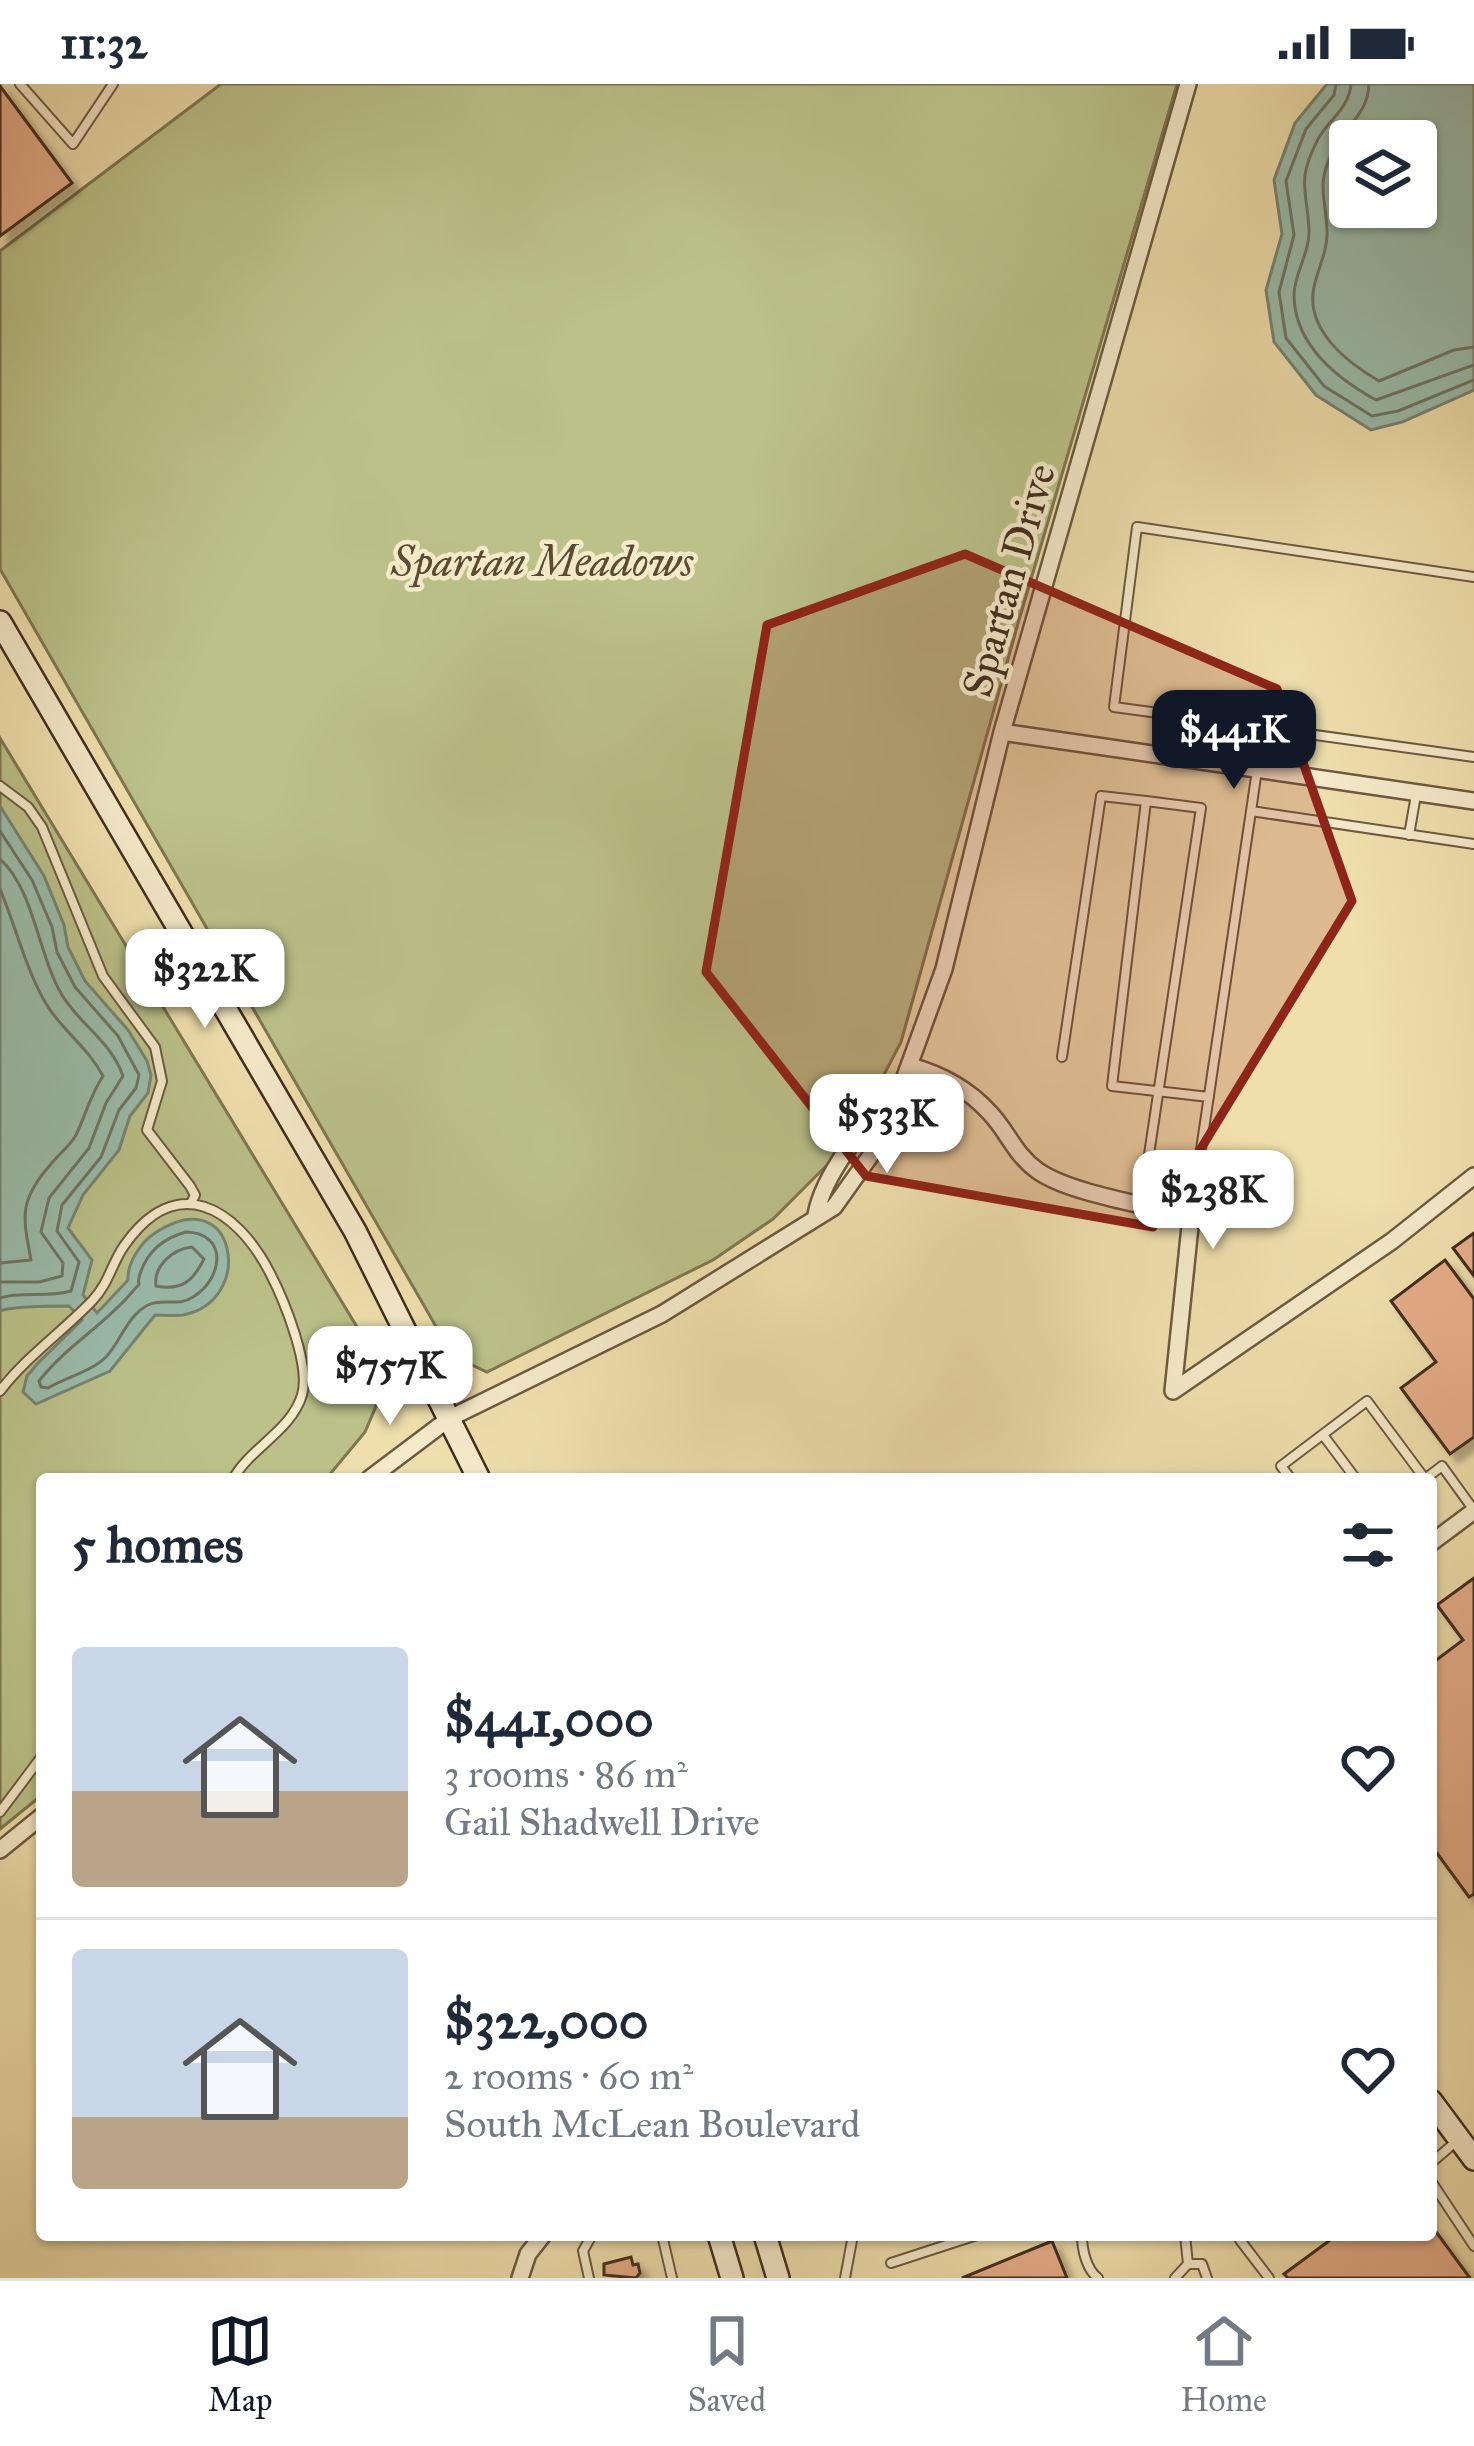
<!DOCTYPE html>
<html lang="en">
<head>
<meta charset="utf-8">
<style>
	:root { --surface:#fff; --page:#f2f2f3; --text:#1f2937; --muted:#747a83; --line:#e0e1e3; --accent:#111827 }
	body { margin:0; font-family:"IM FELL Great Primer",serif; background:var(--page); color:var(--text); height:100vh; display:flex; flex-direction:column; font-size:45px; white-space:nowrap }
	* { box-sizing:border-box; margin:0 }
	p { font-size:39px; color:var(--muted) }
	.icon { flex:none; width:66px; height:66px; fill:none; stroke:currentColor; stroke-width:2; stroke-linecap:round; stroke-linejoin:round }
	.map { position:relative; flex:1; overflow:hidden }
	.drawer { position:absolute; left:36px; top:1389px; width:1401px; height:768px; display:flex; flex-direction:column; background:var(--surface); border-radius:12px; box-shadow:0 3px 9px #0004 }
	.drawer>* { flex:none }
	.controls { position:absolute; left:1329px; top:36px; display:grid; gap:24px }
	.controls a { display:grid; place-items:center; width:108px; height:108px; border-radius:12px; background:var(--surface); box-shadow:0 3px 9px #0004; font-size:60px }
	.price { position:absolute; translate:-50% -102px; padding:0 27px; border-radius:24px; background:#fff; color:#222; font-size:39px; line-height:78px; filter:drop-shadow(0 3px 6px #0008) }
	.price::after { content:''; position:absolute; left:50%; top:72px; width:36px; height:27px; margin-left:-18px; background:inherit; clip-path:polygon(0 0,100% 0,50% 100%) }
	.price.on { background:var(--accent); color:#fff }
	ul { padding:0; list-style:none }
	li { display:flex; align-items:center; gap:36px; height:300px; padding:0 36px }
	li+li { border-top:3px solid var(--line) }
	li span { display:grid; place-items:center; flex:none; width:336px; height:240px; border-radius:12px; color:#555 }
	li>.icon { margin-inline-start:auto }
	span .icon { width:144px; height:144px; fill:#fffc; stroke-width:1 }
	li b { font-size:51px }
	h2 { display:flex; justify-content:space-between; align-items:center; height:144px; padding:0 36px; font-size:51px }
	.status { display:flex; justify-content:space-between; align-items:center; height:84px; padding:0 60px; background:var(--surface); direction:ltr }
	.status svg { height:33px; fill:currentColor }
	.tabs { display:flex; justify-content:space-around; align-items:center; height:168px; border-top:3px solid var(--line); background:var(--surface); font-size:33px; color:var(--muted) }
	.tabs a { display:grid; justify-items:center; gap:6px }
	.tabs .on { color:var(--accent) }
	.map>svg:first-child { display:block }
</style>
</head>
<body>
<div class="status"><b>11:32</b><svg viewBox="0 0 49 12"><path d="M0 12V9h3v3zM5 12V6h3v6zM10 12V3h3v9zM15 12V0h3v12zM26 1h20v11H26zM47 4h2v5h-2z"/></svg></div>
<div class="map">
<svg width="1474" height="2194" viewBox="0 0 1474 2194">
	<defs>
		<filter id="shadow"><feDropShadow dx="8" dy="8" stdDeviation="3" flood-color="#0004"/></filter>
	</defs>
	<rect width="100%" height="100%" fill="#efdfad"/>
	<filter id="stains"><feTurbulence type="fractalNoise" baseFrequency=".00167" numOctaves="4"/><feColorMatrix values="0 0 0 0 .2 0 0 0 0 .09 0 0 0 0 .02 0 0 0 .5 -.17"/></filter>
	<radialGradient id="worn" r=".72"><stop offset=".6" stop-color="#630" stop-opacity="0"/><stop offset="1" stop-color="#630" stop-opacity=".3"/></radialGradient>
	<!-- green -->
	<path fill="#bbc189" stroke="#7e7752" stroke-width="3" d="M 221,0 L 1177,0 L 1019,536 L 901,958 L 864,1029 L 830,1078 L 773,1135 L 713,1176 L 487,1288 L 453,1272 L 0,485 L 0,167 Z
		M 0,654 L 388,1294 L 365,1348 L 326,1395 L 42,1395 L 42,1711 L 0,1745 Z"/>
	<!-- water -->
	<path fill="#9abcac" stroke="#778372" stroke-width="3" fill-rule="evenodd" d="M 1327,0 L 1474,0 L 1474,306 L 1402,338 L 1371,346 L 1316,311 L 1274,258 L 1266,206 L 1282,150 L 1274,96 L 1295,39 ZM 1350,57 L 1416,57 L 1416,123 L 1350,123 Z
		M 0,722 L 44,792 L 64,841 L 68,863 L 85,897 L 128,946 L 147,977 L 151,991 L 148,1009 L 130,1032 L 119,1066 L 83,1111 L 68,1144 L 92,1176 L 83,1211 L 97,1229 L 128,1196 C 127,1179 141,1158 155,1149 C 237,1095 256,1218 183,1231 C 175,1232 164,1231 155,1231 L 110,1287 L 36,1320 L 23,1308 L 27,1292 L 38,1279 L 82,1236 L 69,1222 C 54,1222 11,1222 0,1227 Z"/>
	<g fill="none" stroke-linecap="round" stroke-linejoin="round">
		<!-- shore -->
		<path stroke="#6e7464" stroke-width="3" d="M 1336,0 L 1334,11 L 1306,45 L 1286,97 L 1294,151 L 1279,208 L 1286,254 L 1324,302 L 1372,332 L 1398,327 L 1474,296
			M 1351,0 C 1349,25 1329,35 1318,55 C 1296,98 1307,104 1309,146 C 1310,168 1295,188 1294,210 C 1294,261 1336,294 1376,316 L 1474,281
			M 1369,0 C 1368,30 1346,41 1334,65 C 1315,102 1326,111 1327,147 C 1328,166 1318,184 1314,203 C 1305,245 1346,278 1379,297 L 1454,266 L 1474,263
			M 0,747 L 32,796 L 52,843 L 57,868 L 75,903 L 118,952 L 139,991 L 136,1004 L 119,1026 L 101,1073 L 62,1121 L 57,1147 L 79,1178 L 71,1207 C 48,1214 20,1207 0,1214
			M 0,775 C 34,805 38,871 62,911 C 80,941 111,957 123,992 L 106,1019 L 89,1064 L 49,1114 L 41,1148 L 63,1179 L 62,1192 L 39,1198 L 0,1198
			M 0,805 C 16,843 25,883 45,918 C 61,946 88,963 103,992 C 90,1012 86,1030 76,1051 C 70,1062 59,1070 51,1080 C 18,1117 23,1133 31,1176 L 0,1179
			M 186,1148 C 229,1149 223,1195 193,1213 C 179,1223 162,1214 148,1221 C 127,1232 121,1257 106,1273 C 92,1287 65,1294 48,1304 L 41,1303 L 39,1297 C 67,1261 105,1241 133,1207 C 145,1194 135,1206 140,1190 C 147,1168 164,1154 186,1148 Z
			M 192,1163 L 204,1175 C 193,1197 182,1207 156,1202 C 153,1182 173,1165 192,1163 Z"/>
	</g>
	<!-- building -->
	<path fill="#e5ad89" stroke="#422d1c" stroke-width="3" filter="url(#shadow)" d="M 0,2 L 72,99 L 0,152 Z
		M 1474,1149 L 1474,1192 L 1453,1164 Z
		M 1445,1176 L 1474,1215 L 1474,1353 L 1450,1370 L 1401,1304 L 1436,1278 L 1391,1217 Z
		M 1474,1494 L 1474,1810 L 1469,1813 L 1431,1761 L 1431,1580 L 1463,1556 L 1437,1521 Z
		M 1431,2141 L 1470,2194 L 1288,2194 L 1284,2190 L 1337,2151 L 1431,2151 Z
		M 1052,2157 L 1067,2194 L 962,2194 Z
		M 631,2173 L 633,2181 L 638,2180 L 640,2189 L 636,2194 L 604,2191 L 604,2180 Z"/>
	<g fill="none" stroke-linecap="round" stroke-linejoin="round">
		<defs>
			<path id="lane" d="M 20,0 L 73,60 L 113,0
				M 1210,636 L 1114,623 L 1137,443 L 1474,493
				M 1258,643 L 1474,673
				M 1257,686 L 1251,727 L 1474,760
				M 0,702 L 28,723 L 42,743 L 103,892 L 155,963 L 162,997 L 147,1046 L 190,1102 L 195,1111 L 192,1117
				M 1409,751 L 1416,711
				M 1062,973 L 1101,712 L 1146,717
				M 1148,1077 L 1201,724 L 1146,717 L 1112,1002 L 1209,1013
				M 1191,1133 L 1251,727
				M 0,1307 C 27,1272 62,1248 92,1217 C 108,1201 112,1179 124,1162 C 176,1087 236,1123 270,1189 C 284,1216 311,1282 302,1311 C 291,1347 251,1363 233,1395
				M 1323,1351 L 1356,1395
				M 1291,1395 L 1281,1382 L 1367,1317 L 1425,1395
				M 1425,1395 L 1442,1382 L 1473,1425
				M 0,1728 L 42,1672
				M 1431,2079 L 1458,2056
				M 1431,2097 L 1474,2162
				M 662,2151 L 672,2194
				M 1082,2151 C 1082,2165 1086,2185 1098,2194
				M 1247,2151 L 1240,2156 L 1269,2194
				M 891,2179 L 977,2151
				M 1188,2180 L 1202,2180 L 1207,2194
				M 589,2194 L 583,2167 L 592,2151
				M 845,2194 L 853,2151
				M 1175,2194 L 1188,2180 L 1185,2151"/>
			<path id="street" d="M 1002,648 L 1474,717
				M 910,982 C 940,990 969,1006 990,1029 C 1008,1048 1015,1071 1038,1087 C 1071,1110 1149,1121 1191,1133 L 1173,1307 L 1392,1157 L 1474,1092
				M 816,1131 C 822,1095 867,1030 898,1012
				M 369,1395 L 450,1334 L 662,1230 L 834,1123 L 898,1033 L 898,1012 L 944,885 L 1002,648 L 1188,0
				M 1431,1459 L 1474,1427
				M 0,1766 L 42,1732
				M 520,2194 L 528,2170 L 543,2151"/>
			<path id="secondary" d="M 0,538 L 355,1147 L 479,1395
				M 1431,2017 L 1474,2075
				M 719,2151 L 732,2194
				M 765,2151 L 778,2194"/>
		</defs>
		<!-- lane casing -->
		<use href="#lane" stroke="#6d5a40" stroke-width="12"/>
		<!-- street casing -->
		<use href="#street" stroke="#6d5a40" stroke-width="20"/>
		<!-- secondary casing -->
		<use href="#secondary" stroke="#422d1c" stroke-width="26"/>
		<!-- lane -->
		<use href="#lane" stroke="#f5eaca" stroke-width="8"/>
		<!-- street -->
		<use href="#street" stroke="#f5eaca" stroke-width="15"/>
		<!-- secondary -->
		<use href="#secondary" stroke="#f5eaca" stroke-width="21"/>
	</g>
	<!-- marked area -->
	<path fill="#8f2418" fill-opacity="0.2" stroke="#8f2418" stroke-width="9" stroke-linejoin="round" d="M 965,470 L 1277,605 L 1352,817 L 1153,1143 L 866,1092 L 706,888 L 767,541 Z"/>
	<g text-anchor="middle" stroke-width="9" stroke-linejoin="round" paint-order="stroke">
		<!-- park labels -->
		<g font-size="42" font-style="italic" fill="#5a4b32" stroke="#f5eaca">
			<text x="542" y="492">Spartan Meadows</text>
		</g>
		<!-- street labels -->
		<g font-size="42" fill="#422d1c" stroke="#f5eaca">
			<text transform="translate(1008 496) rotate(-74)" y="15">Spartan Drive</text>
		</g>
	</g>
	<rect width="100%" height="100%" filter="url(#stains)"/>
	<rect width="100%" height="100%" fill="url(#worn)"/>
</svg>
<div class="controls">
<a><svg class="icon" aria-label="layers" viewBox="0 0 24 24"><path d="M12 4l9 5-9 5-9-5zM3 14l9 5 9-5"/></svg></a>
</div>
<b class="price on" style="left:1234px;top:708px">$441K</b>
<b class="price" style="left:205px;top:947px">$322K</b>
<b class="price" style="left:887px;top:1092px">$533K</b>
<b class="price" style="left:1213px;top:1168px">$238K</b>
<b class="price" style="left:390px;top:1344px">$757K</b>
<section class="drawer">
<h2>5 homes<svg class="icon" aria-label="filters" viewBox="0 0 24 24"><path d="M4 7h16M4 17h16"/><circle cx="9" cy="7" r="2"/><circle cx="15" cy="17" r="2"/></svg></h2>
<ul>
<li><span style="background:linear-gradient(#c9d6e8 60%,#b9a48a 0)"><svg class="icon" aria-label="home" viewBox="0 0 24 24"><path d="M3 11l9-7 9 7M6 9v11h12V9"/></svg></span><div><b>$441,000</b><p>3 rooms · 86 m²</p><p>Gail Shadwell Drive</p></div><svg class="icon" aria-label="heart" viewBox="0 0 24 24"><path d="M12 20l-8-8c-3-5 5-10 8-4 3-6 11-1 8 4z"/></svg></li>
<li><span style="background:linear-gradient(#c9d6e8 70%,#b9a48a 0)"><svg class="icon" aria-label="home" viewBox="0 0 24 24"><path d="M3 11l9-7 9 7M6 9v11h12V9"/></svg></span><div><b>$322,000</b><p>2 rooms · 60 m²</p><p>South McLean Boulevard</p></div><svg class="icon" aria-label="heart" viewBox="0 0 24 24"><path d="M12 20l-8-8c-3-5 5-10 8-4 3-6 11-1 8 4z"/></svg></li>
</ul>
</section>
</div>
<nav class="tabs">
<a class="on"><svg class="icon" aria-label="map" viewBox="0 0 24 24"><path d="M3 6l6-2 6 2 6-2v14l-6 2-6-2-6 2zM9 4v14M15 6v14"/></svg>Map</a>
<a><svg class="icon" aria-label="saved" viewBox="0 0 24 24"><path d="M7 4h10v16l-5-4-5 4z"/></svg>Saved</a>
<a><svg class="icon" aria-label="home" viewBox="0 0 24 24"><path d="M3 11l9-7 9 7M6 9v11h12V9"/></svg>Home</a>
</nav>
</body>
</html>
